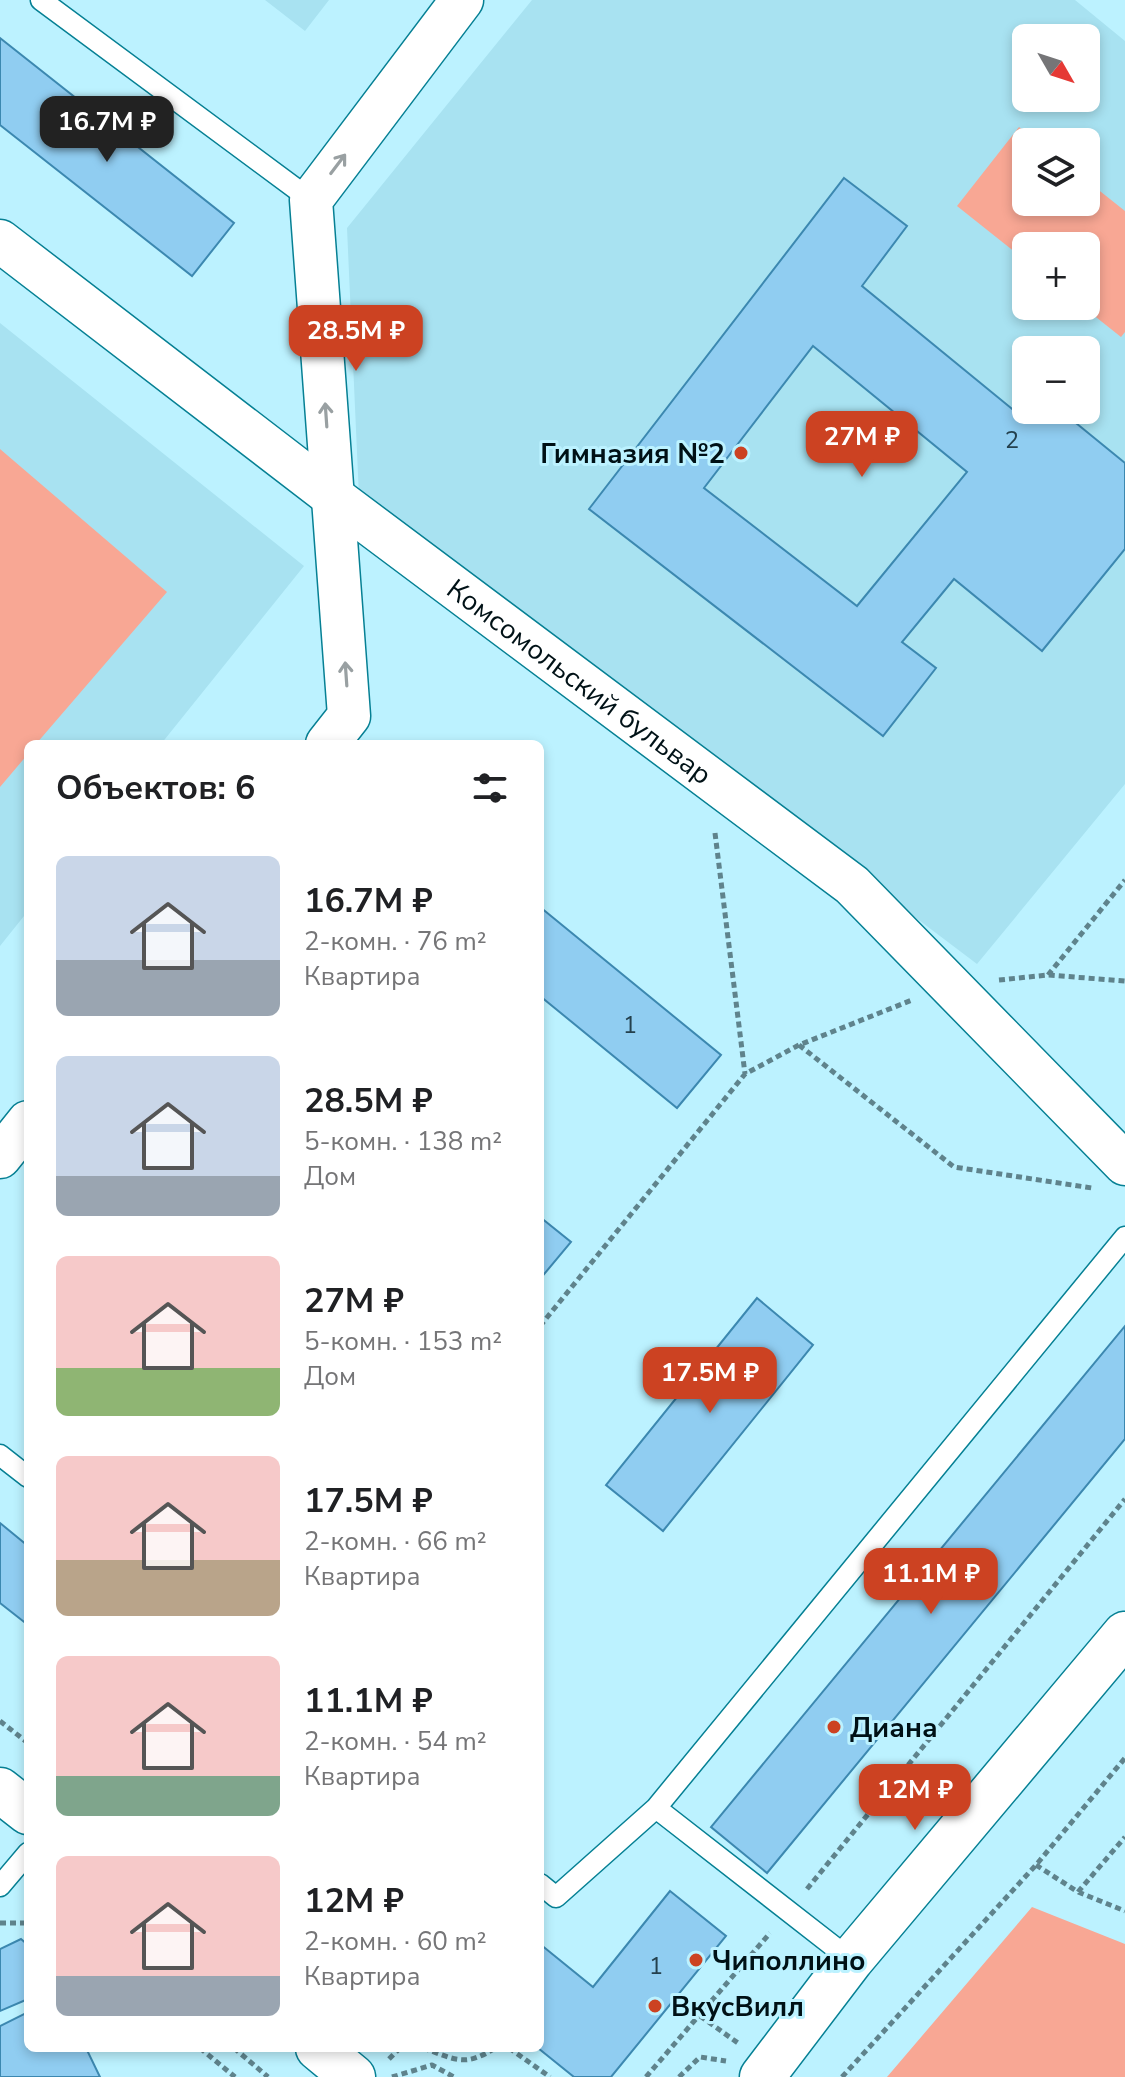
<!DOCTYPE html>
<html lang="ru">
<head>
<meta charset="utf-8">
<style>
	:root { --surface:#fff; --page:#f2f2f2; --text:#202124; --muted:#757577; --accent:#cc4222 }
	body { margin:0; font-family:"Nunito Sans",sans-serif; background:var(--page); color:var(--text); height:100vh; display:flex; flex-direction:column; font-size:30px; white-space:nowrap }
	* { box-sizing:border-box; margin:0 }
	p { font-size:26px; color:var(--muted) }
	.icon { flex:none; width:44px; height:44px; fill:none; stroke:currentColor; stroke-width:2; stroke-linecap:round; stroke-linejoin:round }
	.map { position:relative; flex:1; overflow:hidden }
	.details { position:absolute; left:24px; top:740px; width:520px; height:1312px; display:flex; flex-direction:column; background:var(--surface); border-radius:12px; box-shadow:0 4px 12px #0003 }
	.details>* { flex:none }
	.needle { width:52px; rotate:129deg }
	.controls { position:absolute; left:1012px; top:24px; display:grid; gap:16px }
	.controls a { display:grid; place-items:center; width:88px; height:88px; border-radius:12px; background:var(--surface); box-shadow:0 4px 12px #0003; font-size:40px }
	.price { position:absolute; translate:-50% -68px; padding:0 18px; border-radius:16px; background:var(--accent); color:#fff; font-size:26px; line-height:52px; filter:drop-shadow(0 2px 4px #0008) }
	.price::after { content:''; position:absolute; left:50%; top:48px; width:24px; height:18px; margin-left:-12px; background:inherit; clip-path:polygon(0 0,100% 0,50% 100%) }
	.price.on { background:#222; color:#fff }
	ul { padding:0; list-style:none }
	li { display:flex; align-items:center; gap:24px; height:200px; padding:0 32px }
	li span { display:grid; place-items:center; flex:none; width:224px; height:160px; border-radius:12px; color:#555 }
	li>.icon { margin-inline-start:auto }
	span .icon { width:96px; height:96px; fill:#fffc; stroke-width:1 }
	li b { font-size:34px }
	h2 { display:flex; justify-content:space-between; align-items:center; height:96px; padding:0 32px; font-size:34px }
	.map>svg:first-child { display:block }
</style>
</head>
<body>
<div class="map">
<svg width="1125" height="2077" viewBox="0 0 1125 2077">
	<rect width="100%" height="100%" fill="#bcf2ff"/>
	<!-- built -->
	<path fill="#a8e2f1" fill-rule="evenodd" d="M 265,0 L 329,0 L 305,31 Z
		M 532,0 L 1075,0 L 1125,41 L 1125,784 L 977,964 L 359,497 L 347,228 ZM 1026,38 L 1086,38 L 1086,98 L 1026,98 ZM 1026,142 L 1086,142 L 1086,202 L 1026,202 ZM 1026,246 L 1086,246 L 1086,306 L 1026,306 ZM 1026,350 L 1086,350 L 1086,410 L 1026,410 Z
		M 0,323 L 304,566 L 161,744 L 28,744 L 28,911 L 0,946 Z"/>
	<!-- green -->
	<path fill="#f8a794" d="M 1019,127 L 1038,142 L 1026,142 L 1026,202 L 1086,202 L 1086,180 L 1125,211 L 1125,332 L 1121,337 L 1082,306 L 1086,306 L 1086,246 L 1026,246 L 1026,261 L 957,206 Z
		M 0,449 L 167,592 L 36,744 L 28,744 L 28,754 L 0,787 Z
		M 1032,1907 L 1125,1944 L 1125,2077 L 887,2077 Z"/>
	<!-- building -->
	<path fill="#90cdf1" stroke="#3c88b0" stroke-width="2" fill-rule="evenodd" d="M 0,38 L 234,223 L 192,276 L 0,125 Z
		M 844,178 L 907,226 L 862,286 L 1022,417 L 1028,410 L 1060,410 L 1125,463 L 1125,549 L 1042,651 L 954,579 L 902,642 L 936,668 L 883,736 L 589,509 ZM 813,346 L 967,472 L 857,606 L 704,488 Z
		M 540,907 L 721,1055 L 677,1108 L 540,996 Z
		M 540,1217 L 571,1242 L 540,1279 Z
		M 757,1298 L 813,1345 L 663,1531 L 606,1485 Z
		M 1125,1326 L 1125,1439 L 767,1873 L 711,1827 Z
		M 0,1523 L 28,1546 L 28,1625 L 0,1603 Z
		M 670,1891 L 726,1936 L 611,2077 L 574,2077 L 538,2048 L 540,1944 L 593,1987 Z
		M 21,1939 L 28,1945 L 28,1999 L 0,2011 L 0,1949 Z
		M 28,2012 L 28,2048 L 86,2048 L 100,2077 L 0,2077 L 0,2026 Z"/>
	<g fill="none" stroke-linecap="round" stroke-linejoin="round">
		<defs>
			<path id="lane" d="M 41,0 L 311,200
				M 0,1455 L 28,1477
				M 656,1808 L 851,1960
				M 540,1884 L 556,1897 L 656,1808 L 1125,1237
				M 0,1886 L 28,1853"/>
			<g id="street">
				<path id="s1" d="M 0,241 L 332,496 L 852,885 L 1125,1164"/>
				<path d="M 327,744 L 349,716 L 311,200 L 462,0"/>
				<path d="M 0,1157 L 28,1122"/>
			</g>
			<path id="secondary" d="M 0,1790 L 28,1812
				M 318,2048 L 353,2077
				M 762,2077 L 851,1960 L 1125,1634"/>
		</defs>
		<!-- lane casing -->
		<use href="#lane" stroke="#068094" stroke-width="23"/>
		<!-- street casing -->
		<use href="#street" stroke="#068094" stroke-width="45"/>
		<!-- secondary casing -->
		<use href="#secondary" stroke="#068094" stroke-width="47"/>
		<!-- path -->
		<path stroke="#5f838c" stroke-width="5" stroke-dasharray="6 4" stroke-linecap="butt" d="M 715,833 L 745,1074
			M 1048,975 L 1125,880
			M 999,980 L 1048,975 L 1125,981
			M 799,1045 L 954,1167 L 1092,1188
			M 540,1326 L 745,1074 L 799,1045 L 912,1000
			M 0,1721 L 28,1743
			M 1036,1865 L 1078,1892 L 1125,1911
			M 807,1889 L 1125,1499
			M 1078,1892 L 1125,1837
			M 0,1923 L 28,1923
			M 700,2016 L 738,2043
			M 200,2048 L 235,2077
			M 234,2048 L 268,2077
			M 423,2048 C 455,2059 464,2068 495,2048
			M 509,2048 L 550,2077
			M 389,2059 L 400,2048
			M 392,2077 L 432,2065 L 454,2077
			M 646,2077 L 770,1933
			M 679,2077 L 700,2057 L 726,2061
			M 842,2077 L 1036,1865 L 1125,1758"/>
		<!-- lane -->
		<use href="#lane" stroke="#fff" stroke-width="20"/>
		<!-- street -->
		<use href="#street" stroke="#fff" stroke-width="42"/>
		<!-- secondary -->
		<use href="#secondary" stroke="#fff" stroke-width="44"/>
	</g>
	<!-- one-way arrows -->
	<defs><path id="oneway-shaft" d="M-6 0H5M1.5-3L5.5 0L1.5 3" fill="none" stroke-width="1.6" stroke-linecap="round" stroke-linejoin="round" transform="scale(2)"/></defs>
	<g stroke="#99a0a2">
		<use href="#oneway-shaft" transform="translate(338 164) rotate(-53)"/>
		<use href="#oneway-shaft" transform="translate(326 415) rotate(-94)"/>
		<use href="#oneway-shaft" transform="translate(346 674) rotate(-94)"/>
	</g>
	<!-- markers -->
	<g fill="#cc4222" stroke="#bcf2ff" stroke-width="3">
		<circle cx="741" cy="453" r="8"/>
		<circle cx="834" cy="1727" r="8"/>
		<circle cx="696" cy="1960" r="8"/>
		<circle cx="655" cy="2006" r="8"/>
	</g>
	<g text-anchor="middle" stroke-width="6" stroke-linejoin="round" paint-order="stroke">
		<!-- number labels -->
		<g font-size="24" fill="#24404d">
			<text x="1012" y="448">2</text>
			<text x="630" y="1033">1</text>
			<text x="656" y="1974">1</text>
		</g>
		<!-- poi labels -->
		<g font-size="28" font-weight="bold" fill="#001116" stroke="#bcf2ff" text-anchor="start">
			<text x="725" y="463" text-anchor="end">Гимназия №2</text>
			<text x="850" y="1737">Диана</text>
			<text x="712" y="1970">Чиполлино</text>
			<text x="671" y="2016">ВкусВилл</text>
		</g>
		<!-- street labels -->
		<g font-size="28" fill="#001116" stroke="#bcf2ff">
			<text dy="10" stroke="none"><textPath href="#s1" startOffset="728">Комсомольский бульвар</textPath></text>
		</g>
	</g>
</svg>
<div class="controls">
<a><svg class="needle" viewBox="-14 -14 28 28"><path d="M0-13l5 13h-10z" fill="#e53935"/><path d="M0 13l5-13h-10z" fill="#757577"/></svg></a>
<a><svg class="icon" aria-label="layers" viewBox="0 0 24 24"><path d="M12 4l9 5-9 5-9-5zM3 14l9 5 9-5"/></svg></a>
<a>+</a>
<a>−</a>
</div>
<b class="price on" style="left:107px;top:164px">16.7M ₽</b>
<b class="price" style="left:356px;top:373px">28.5M ₽</b>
<b class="price" style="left:862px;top:479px">27M ₽</b>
<b class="price" style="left:710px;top:1415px">17.5M ₽</b>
<b class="price" style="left:931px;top:1616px">11.1M ₽</b>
<b class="price" style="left:915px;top:1832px">12M ₽</b>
<section class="details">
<h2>Объектов: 6<svg class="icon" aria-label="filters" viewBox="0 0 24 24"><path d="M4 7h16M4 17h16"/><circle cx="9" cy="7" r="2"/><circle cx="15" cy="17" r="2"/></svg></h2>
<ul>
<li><span style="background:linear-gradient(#c9d6e8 65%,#9aa5b1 0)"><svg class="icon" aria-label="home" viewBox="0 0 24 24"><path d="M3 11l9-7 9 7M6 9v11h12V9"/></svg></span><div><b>16.7M ₽</b><p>2-комн. · 76 m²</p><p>Квартира</p></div></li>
<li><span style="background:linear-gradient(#c9d6e8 75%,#9aa5b1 0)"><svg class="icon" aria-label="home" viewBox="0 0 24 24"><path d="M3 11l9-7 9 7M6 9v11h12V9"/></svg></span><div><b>28.5M ₽</b><p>5-комн. · 138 m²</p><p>Дом</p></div></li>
<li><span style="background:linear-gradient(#f6c9c9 70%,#8fb573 0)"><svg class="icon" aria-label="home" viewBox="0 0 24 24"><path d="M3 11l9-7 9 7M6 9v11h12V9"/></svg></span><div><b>27M ₽</b><p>5-комн. · 153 m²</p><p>Дом</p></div></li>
<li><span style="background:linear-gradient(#f6c9c9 65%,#b9a48a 0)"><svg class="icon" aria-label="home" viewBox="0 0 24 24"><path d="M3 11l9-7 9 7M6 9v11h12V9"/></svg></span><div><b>17.5M ₽</b><p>2-комн. · 66 m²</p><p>Квартира</p></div></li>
<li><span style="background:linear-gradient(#f6c9c9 75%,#7fa58c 0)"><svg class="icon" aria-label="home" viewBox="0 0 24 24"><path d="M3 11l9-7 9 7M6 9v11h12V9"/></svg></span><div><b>11.1M ₽</b><p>2-комн. · 54 m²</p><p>Квартира</p></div></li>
<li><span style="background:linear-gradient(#f6c9c9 75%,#9aa5b1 0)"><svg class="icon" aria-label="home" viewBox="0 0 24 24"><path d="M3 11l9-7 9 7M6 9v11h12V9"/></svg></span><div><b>12M ₽</b><p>2-комн. · 60 m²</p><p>Квартира</p></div></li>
</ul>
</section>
</div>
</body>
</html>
